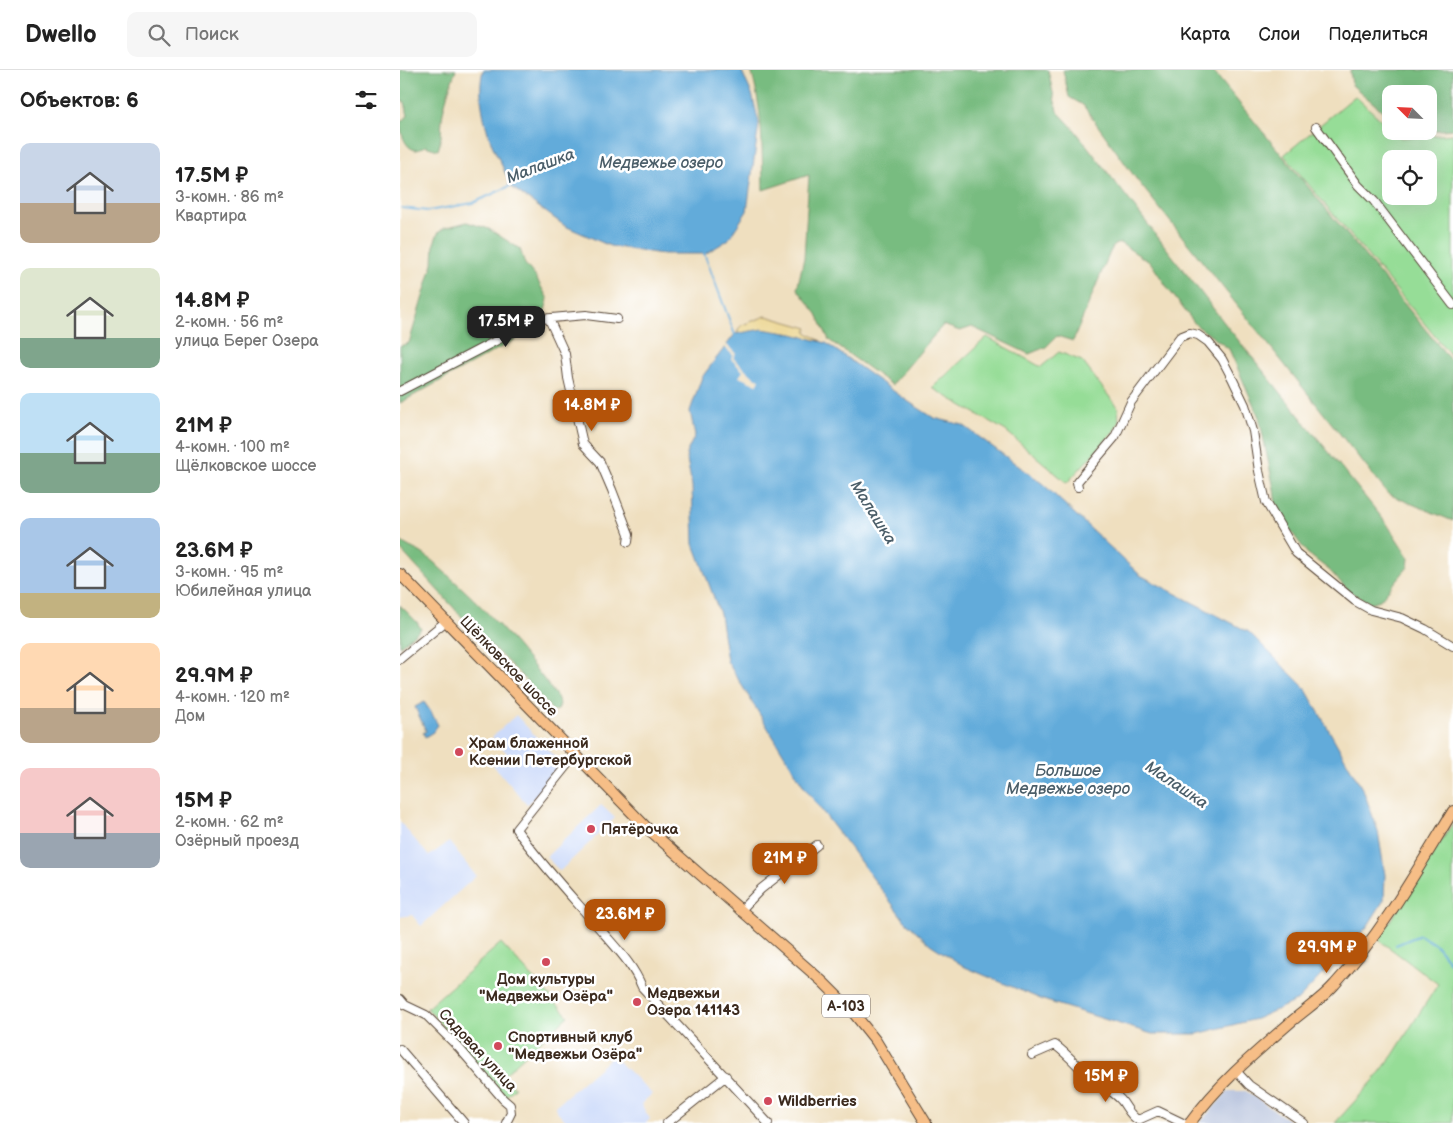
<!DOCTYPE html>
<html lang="ru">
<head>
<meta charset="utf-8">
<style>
	:root { --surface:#fff; --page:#f6f6f6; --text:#222; --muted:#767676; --line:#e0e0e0; --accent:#b45309 }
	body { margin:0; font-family:"Balsamiq Sans",sans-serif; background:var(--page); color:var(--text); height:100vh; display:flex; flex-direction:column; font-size:19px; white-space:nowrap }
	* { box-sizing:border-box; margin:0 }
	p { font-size:16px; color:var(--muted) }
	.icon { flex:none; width:28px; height:28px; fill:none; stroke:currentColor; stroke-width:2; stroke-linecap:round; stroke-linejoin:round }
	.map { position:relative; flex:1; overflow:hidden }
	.panel { display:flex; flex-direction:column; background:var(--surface); width:400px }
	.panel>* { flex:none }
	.needle { width:32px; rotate:294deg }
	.buttons { position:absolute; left:982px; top:15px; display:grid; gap:10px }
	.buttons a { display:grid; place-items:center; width:55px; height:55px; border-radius:10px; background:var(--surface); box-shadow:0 5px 20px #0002; font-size:25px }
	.price { position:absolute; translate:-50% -42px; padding:0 11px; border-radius:10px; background:var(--accent); color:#fff; font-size:16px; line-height:32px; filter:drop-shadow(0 1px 2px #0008) }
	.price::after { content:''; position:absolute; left:50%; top:30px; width:15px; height:11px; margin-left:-8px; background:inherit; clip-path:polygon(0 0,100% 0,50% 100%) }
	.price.on { background:#222; color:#fff }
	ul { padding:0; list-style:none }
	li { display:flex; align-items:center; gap:15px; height:125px; padding:0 20px }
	li span { display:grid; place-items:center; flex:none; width:140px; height:100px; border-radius:10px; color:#555 }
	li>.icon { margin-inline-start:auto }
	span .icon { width:60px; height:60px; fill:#fffc; stroke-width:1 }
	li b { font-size:21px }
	h2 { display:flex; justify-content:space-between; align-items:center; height:60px; padding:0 20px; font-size:21px }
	header { display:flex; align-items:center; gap:30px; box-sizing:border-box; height:70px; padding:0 25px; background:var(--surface); border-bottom:1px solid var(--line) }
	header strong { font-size:24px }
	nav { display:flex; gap:28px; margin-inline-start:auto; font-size:18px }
	.search { width:350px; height:45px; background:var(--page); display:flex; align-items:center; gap:12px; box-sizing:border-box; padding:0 18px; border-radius:10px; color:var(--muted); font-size:19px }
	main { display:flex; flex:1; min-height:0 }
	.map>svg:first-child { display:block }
</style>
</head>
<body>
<header>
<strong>Dwello</strong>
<div class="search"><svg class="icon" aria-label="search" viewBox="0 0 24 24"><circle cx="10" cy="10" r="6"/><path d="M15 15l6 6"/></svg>Поиск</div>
<nav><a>Карта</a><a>Слои</a><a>Поделиться</a></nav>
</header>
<main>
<section class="panel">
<h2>Объектов: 6<svg class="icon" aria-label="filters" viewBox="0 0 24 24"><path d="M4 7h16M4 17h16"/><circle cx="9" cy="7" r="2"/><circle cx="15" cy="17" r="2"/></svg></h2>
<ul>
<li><span style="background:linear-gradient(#c9d6e8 60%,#b9a48a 0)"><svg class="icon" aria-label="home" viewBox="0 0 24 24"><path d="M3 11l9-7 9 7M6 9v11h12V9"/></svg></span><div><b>17.5M ₽</b><p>3-комн. · 86 m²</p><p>Квартира</p></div></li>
<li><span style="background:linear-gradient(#dfe7d0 70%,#7fa58c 0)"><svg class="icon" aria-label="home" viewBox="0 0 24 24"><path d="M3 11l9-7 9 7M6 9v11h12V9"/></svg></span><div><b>14.8M ₽</b><p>2-комн. · 56 m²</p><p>улица Берег Озера</p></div></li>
<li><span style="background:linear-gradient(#bfe0f5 60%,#7fa58c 0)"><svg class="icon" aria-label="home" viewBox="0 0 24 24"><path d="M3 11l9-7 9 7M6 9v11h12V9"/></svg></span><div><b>21M ₽</b><p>4-комн. · 100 m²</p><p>Щёлковское шоссе</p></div></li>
<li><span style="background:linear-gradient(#a9c7e8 75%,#c2b280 0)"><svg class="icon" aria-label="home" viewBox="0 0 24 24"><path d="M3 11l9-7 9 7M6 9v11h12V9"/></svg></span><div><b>23.6M ₽</b><p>3-комн. · 95 m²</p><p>Юбилейная улица</p></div></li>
<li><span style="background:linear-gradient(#ffd9b3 65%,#b9a48a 0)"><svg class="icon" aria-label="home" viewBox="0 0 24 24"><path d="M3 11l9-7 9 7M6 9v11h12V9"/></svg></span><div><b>29.9M ₽</b><p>4-комн. · 120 m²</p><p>Дом</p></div></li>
<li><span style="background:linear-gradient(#f6c9c9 65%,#9aa5b1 0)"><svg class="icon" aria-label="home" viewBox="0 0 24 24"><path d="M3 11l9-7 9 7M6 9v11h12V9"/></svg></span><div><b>15M ₽</b><p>2-комн. · 62 m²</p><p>Озёрный проезд</p></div></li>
</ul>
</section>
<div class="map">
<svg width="1053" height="1053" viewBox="0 0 1053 1053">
	<rect width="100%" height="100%" fill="#fff"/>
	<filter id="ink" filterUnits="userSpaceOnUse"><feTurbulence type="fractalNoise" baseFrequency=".02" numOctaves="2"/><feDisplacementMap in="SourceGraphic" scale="10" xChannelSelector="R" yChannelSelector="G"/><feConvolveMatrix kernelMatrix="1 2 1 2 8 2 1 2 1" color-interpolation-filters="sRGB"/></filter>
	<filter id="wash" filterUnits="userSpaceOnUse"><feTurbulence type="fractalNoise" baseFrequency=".0096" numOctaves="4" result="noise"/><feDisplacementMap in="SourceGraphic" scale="20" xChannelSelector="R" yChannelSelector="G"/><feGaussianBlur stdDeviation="1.12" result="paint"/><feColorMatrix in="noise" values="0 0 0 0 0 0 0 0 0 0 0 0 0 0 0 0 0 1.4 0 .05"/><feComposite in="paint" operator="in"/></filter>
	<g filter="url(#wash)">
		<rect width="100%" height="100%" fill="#efdfbf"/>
		<!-- built -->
		<path fill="#cddbfa" d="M 116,645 L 160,693 L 151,709 L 130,732 L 127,734 L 93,695 L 107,683 L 92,667 Z
			M 201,735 L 215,748 L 160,801 L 146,787 Z
			M 0,752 L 29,786 L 49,772 L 76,806 L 21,856 L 12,845 L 0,847 Z
			M 212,987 L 214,987 L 252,1024 L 241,1034 L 250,1049 L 246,1053 L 168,1053 L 156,1040 L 155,1036 Z"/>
		<!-- industrial -->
		<path fill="#b9c5de" d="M 828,1021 L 846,1021 L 893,1053 L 800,1053 Z"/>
		<!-- green -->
		<path fill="#96dd97" stroke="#68845a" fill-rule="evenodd" d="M 955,26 L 991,59 L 991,61 L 1001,68 L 1053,64 L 1053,288 L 884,85 ZM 991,89 L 1029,89 L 1029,126 L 991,126 Z
			M 587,267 L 641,297 L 659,282 L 682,291 L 718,338 L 719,352 L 714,361 L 667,413 L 606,361 L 532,318 Z
			M 1053,753 L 1053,1053 L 935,1053 L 974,1010 L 993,985 L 1038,914 L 979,870 L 983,862 Z
			M 101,873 L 168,946 L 104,1005 L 115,1018 L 105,1027 L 27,938 Z"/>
		<!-- forest -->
		<path fill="#78bc80" stroke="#5a734f" d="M 0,0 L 56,0 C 50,16 44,33 42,49 C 41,60 42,70 38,80 L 25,76 C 24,77 18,80 17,80 C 5,80 0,61 0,52 L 8,46 L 5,32 L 0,31 Z
			M 351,0 L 648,0 L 657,41 L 674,59 L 826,255 L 987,454 L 1009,488 L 1008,497 L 980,530 L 970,533 L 950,522 L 929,500 L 907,483 L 877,442 L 874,419 L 859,347 L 829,279 L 796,255 L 769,220 L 751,193 L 720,173 L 714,175 L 710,182 L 673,271 L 657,266 L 646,277 L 629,284 L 572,257 L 560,261 L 543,255 L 492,315 L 429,270 L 417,244 L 397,219 L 404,188 L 409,105 L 363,120 C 362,78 363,41 351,0 Z
			M 663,0 L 812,0 L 1053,293 L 1053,451 L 988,424 L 737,110 L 683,35 L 669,27 Z
			M 950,0 L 1053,0 L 1053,59 L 1029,61 L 1029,24 L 991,24 L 991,48 L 952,15 Z
			M 67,152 L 89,159 L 120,179 L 125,194 L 135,206 L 148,229 C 145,245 139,251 127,263 L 0,333 L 0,276 L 9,273 L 33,193 L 34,173 L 38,163 L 44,158 Z
			M 0,471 C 7,476 12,478 20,482 C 27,486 35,493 41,499 C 86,538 122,579 157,627 L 160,634 L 158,640 L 153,641 L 122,606 L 63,548 L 0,479 Z
			M 0,535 L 17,552 L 21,559 L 0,576 Z"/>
		<!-- sand -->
		<path fill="#eeda9e" stroke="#94825e" d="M 366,246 L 408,258 L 406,262 L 421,271 L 390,265 L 336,266 L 339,258 L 342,255 Z"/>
		<!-- water -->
		<path fill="#62abda" stroke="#4e6a7c" d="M 83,0 L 341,0 L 352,24 L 359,53 L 347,141 L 328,170 L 305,184 L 262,184 L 210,176 L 165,156 L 110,116 C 106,102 99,90 93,77 C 84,54 77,24 83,0 Z
			M 362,259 L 393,264 L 426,273 L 509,332 L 534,348 L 563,355 L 643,414 L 740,505 L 849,562 L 905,618 L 964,722 L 978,761 L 985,805 L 984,830 L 967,857 L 898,930 L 856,949 L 797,964 L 752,964 L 643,930 L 565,897 L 530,874 L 505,851 L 404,717 L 327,591 L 320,544 L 294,474 L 292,416 L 286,384 L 295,365 L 290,341 L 302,307 L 335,264 Z
			M 24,632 L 31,642 L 38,655 L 33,662 L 25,667 L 23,663 L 26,661 L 15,637 Z"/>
		<!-- pier -->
		<path fill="#efdfbf" d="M 327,270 L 326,274 L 336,284 L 333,288 L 354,307 L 360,309 L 357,315 L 339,307 L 343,301 L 331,289 L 333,285 L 324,277 L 320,279 Z"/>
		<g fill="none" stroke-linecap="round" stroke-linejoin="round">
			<!-- stream -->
			<path stroke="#62abda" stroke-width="2" d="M 2,138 L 28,141 L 73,133 L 110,116
				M 304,183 L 335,265
				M 996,875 L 1020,865 L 1036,875 L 1053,896"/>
		</g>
	</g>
	<g filter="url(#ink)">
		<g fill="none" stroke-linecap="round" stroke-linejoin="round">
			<defs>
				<path id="minor" d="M 916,57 L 958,115 L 974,131 L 1053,235
					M 149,249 L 165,284 L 168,308 L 183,374 L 200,392 L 212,420 L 229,464 L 228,472
					M 0,321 L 124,256 L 140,249 L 186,245 L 217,249
					M 678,417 L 677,412 L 715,367 L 731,332 L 780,267 L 790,263 L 798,265 L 808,272 L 822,289 L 833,310 L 845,335 L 853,361 L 859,401 L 866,432 L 896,483 L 955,531 L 971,540 L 1002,548 L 1025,559 L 1053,576
					M 0,589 L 45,552
					M 175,685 L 116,759 C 143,797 176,831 206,866 C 220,882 234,897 242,917 L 368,1053
					M 340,841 L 361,819 L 417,775
					M 0,929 L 5,935 L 26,945 L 59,978 L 103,1029 L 110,1035 L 111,1043 L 106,1053
					M 0,979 L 64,1053
					M 632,985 L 655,975 C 666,983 674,992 683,1001 C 695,1012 711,1019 721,1030 C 727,1037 729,1045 738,1050 L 758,1041 L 783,1053
					M 836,1001 L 849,1015 L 904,1053
					M 267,1053 L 326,1006"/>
				<path id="major" d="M 0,504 L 247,758 L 423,912 L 452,941 L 476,971 L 526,1053
					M 790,1053 C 818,1014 855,983 892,951 C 906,939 923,928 935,914 C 982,863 1017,800 1053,741"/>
			</defs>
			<!-- minor casing -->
			<use href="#minor" stroke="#564536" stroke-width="10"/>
			<!-- major casing -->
			<use href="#major" stroke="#564536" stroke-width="12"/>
			<!-- minor -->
			<use href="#minor" stroke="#fff" stroke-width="8"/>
			<!-- major -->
			<use href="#major" stroke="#f6be87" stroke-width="10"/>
		</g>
	</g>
	<!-- markers -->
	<g fill="#d1495b" stroke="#fff" stroke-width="2">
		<circle cx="59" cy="682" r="5"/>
		<circle cx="191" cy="759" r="5"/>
		<circle cx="146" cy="892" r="5"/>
		<circle cx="237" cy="932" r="5"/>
		<circle cx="98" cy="976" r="5"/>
		<circle cx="368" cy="1031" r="5"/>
	</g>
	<g text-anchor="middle" stroke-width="5" stroke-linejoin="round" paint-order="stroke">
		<!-- shield labels -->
		<rect fill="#fff" stroke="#766a62" stroke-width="1" x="422" y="924.5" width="48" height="23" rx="4"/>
		<g font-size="14" font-weight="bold" fill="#3b2a1e">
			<text x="446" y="941">А-103</text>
		</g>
		<!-- street labels -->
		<g font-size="15" fill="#3b2a1e" stroke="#fff">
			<text transform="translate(109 596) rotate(46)" y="5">Щёлковское шоссе</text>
			<text transform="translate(78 980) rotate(47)" y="5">Садовая улица</text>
		</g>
		<!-- poi labels -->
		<g font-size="15" font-weight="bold" fill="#3b2a1e" stroke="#fff" text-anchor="start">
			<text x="69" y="678">Храм блаженной<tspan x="69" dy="17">Ксении Петербургской</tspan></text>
			<text x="201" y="764">Пятёрочка</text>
			<text x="146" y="914" text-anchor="middle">Дом культуры<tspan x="146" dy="17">"Медвежьи Озёра"</tspan></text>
			<text x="247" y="928">Медвежьи<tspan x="247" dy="17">Озера 141143</tspan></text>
			<text x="108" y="972">Спортивный клуб<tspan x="108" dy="17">"Медвежьи Озёра"</tspan></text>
			<text x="378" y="1036">Wildberries</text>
		</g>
		<!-- water labels -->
		<g font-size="16" font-style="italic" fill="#4b5e69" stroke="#fff">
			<text x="261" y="98">Медвежье озеро</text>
			<text transform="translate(140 95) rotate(-21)" y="6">Малашка</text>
			<text transform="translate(474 442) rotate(58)" y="6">Малашка</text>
			<text x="668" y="706">Большое<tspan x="668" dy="18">Медвежье озеро</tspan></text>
			<text transform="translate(777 714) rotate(34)" y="6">Малашка</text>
		</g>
	</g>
</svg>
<div class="buttons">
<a><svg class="needle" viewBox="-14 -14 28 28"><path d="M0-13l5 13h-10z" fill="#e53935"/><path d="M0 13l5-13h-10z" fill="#767676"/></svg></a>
<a><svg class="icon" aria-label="locate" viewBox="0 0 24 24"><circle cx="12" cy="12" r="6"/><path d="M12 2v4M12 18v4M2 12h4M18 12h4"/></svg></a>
</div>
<b class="price on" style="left:106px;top:278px">17.5M ₽</b>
<b class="price" style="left:192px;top:362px">14.8M ₽</b>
<b class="price" style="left:385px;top:815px">21M ₽</b>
<b class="price" style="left:225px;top:871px">23.6M ₽</b>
<b class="price" style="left:927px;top:904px">29.9M ₽</b>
<b class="price" style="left:706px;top:1033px">15M ₽</b>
</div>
</main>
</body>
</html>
